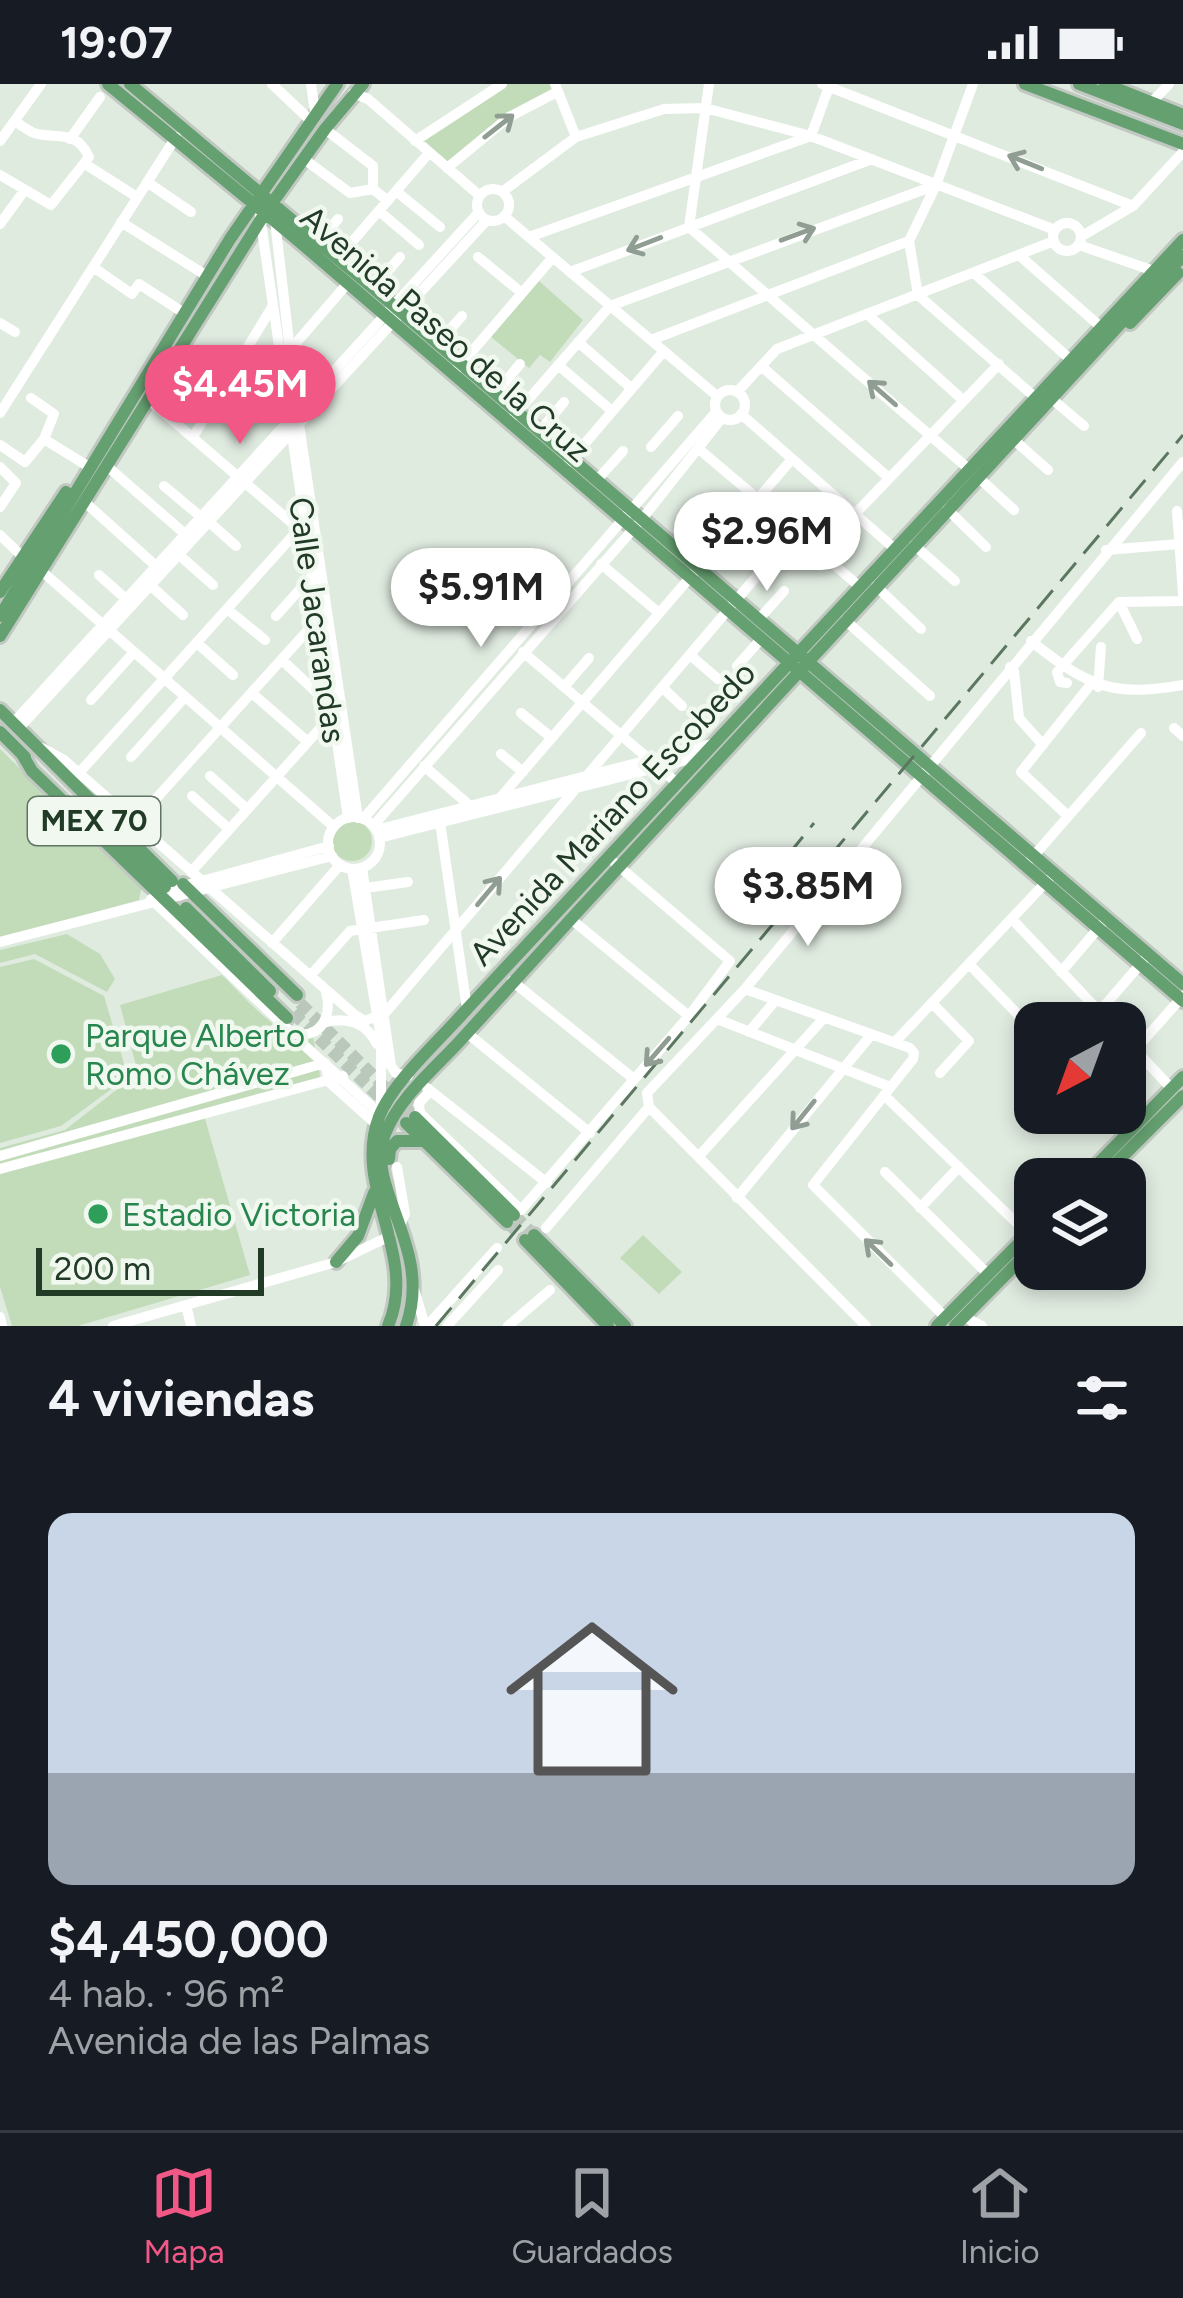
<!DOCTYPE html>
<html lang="es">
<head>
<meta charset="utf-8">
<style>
	:root { --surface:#171b24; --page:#20242c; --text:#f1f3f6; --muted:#9ea1a6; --line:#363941; --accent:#f15886 }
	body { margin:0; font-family:Figtree,sans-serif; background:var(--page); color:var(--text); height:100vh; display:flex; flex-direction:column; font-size:45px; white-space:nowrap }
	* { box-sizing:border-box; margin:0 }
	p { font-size:39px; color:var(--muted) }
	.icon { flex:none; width:66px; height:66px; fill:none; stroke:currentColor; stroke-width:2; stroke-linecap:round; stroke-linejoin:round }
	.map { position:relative; height:1242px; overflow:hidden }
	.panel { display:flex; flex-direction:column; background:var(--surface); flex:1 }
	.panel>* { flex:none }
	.needle { width:78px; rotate:221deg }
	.tools { position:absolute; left:1014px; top:918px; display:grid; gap:24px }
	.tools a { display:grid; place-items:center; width:132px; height:132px; border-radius:24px; background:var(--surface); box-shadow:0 6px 18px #0003; font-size:60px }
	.scale { position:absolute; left:36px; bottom:30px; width:228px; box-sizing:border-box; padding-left:12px; border:6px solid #213b26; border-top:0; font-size:33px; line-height:42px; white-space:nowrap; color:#213b26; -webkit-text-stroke:9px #f1f8f0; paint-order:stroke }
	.price { position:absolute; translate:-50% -102px; padding:0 27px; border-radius:42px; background:#fff; color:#222; font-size:39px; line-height:78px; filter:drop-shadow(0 3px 6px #0008) }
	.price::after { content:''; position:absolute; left:50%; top:72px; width:36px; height:27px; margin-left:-18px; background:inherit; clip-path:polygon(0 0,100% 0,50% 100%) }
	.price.on { background:var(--accent); color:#fff }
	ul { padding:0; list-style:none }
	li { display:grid; align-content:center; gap:24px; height:636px; padding:0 48px }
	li+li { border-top:3px solid var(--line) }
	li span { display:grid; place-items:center; height:372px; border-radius:24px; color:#555 }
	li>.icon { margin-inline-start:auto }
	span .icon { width:216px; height:216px; fill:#fffc; stroke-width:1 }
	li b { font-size:51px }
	h2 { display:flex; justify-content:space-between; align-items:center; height:144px; padding:0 48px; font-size:51px }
	.status { display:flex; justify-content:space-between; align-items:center; height:84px; padding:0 60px; background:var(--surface); direction:ltr }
	.status svg { height:33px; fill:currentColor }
	.dock { display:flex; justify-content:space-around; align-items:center; height:168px; border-top:3px solid var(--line); background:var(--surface); font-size:33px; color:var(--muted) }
	.dock a { display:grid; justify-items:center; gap:6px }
	.dock .on { color:var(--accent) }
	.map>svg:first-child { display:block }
</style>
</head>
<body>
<div class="status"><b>19:07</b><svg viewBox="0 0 49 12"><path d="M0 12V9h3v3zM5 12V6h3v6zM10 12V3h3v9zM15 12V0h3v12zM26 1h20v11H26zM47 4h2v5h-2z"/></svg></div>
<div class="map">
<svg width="1183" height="1242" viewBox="0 0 1183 1242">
	<rect width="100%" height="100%" fill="#e0ebe0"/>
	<!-- green -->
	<path fill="#c2dcb9" d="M 502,0 L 555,0 L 557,8 L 539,16 L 447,84 L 415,57 Z
		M 539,197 L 583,236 L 550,278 L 540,271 L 529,284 L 491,253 Z
		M 0,665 L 142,802 L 139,816 L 0,854 Z
		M332 757a20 20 0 1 1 40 0a20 20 0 1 1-40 0Z
		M 67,850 L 100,870 L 115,895 L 107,908 L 35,870 L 0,879 L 0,866 Z
		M 34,875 L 104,912 L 128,993 L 61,1042 L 0,1059 L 0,883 Z
		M 222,891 C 243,911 285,963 313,952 L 321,997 L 0,1082 L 0,1064 L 65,1046 L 138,989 L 120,921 Z
		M 204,1031 L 250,1191 L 78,1242 L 12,1242 L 0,1203 L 0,1086 Z
		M 643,1151 L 682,1188 L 659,1210 L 620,1174 Z"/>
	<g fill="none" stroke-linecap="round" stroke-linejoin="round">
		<!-- major-tunnel -->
		<path stroke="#bac8bb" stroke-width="12" stroke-dasharray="12 6" stroke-linecap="butt" d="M 300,919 L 415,1033
			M 293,929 L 406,1039
			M 514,1131 L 534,1151
			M 507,1138 L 525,1156"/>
		<defs>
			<path id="major" d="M 108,0 L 294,153 L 1183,917
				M 130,0 L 373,204 L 1183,900
				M 1025,0 L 1183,60
				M 1079,0 L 1183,40
				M 1105,0 L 1183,31
				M 1130,239 L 1178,189
				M 0,508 L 66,408
				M 0,532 L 230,155 L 337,0
				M 0,552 L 265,129 L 325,45 L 363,0
				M 0,626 L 172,797
				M 0,648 L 25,673
				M 22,670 L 32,687 L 287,934
				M 110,752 L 165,803
				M 183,800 L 297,911
				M 186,824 L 270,907
				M 415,1033 L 514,1131
				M 406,1039 L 507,1138
				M 389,1075 L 390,1065 L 397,1057 L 424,1057
				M 1083,1095 L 1183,993
				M 1100,1095 L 1183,1012
				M 534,1151 L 625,1242
				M 525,1156 L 608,1242
				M 336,1178 L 358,1152 L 374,1109
				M 388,1242 C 419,1171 352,1104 379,1033 C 393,997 441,955 467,925 L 1183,156
				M 406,1242 C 434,1163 364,1105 385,1050 C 398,1015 434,985 459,958 C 499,914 540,869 581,824 C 781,606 981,388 1183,172
				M 937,1242 L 1035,1143
				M 955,1242 L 1035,1161"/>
		</defs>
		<!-- major casing -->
		<use href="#major" stroke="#c1c8c2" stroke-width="18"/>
		<!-- minor -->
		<path stroke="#fff" stroke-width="10" d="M 272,0 L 310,36
			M 311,0 L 315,28
			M 555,0 L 576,53
			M 709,0 L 689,143 L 970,386
			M 822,0 L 1133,122
			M 973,0 L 936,101 L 909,157 L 918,211 L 1036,314
			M 353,9 L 368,15 L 480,112
			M 1152,18 L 1169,0
			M 325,45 L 373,82 L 373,105
			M 70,55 L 100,13
			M 0,57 L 41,0
			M 415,57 L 502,0
			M 304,75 L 350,109 L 373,105 L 388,117
			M 85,80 L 137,113
			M 447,84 L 509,33 L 557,8
			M 0,91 L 51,121 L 89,73 C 75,43 54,56 34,49 C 32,49 18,39 16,38
			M 147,98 L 191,128
			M477 121a16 16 0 1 1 32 0a16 16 0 1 1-32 0Z
			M 396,107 L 440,143
			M 502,108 L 576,53 L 664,25 L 705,24 L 811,52 L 1055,146
			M 379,127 L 419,161
			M 260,132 L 348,734
			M 504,132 L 717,312
			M 275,137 L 297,327 L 358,734
			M 121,138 L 207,192
			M1053 153a14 14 0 1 1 28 0a14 14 0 1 1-28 0Z
			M 0,140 L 24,107
			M 1082,152 L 1133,122 L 1183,68
			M 529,153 L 811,52 L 830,0
			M 319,157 L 338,135
			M 1079,161 L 1154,187
			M 1020,172 L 1102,244
			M 478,173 L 522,209
			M 338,174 L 429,69
			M 93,183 L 132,210 L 139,200 L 184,229
			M 570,188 L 872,75
			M 974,189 L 1072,277
			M 373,204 L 400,173
			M 867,230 L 963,316
			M 0,239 L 15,248
			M 651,256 L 909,157
			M 578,258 L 631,304
			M 438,259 L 462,232
			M 290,266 L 347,200
			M 179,269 L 288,337
			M 558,281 L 612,327
			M 761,282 L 889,394
			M 457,285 L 553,173
			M715 321a15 15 0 1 1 30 0a15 15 0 1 1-30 0Z
			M 737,308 L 777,265 L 1054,157
			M 496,309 L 520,280
			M 1052,315 L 1084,342
			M 150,317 L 299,445
			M 0,329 L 176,53
			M 741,330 L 895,465
			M 513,333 L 610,222 L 936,101
			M 540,347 L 564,318
			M 193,353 L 272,223
			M 44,355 L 86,381
			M 1013,355 L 1048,386
			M 0,361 L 25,378 L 44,355 L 54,330 L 31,314
			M 651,363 L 678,332
			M 700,366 L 758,415
			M 569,378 L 664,267
			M 0,383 L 16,399 L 0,423
			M 108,383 L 185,450
			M 978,393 L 1014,426
			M 597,396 L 623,367
			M 164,402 L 201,433
			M 88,421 L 156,482
			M 947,425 L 986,463
			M 1177,427 L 1183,510
			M 855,430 L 999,280
			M 208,437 L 236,462
			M 795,447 L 860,503
			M 0,451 L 23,473
			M 914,461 L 955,497
			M 678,465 L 694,445
			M 1106,466 L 1179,460
			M 178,470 L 213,501
			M 601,480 L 659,529
			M 45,490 L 334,743
			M 99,491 L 126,515
			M 150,501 L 183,531
			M 876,502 L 921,545
			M 1119,518 L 1137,555
			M 227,525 L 265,556
			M 276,532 L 311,493
			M 759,535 L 784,507
			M 845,536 L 930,612
			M 1031,557 C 1086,601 1111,614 1183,601
			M 197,559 L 233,591
			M 523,568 L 676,698
			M 690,571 L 718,595
			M 282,576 L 330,621
			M 737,582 L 761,555
			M 1010,583 L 1014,587 L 1019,634 L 1043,661
			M 1067,599 L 1060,598 L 1057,588 L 1119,518 L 1183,517
			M 564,603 L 589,574
			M 662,603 L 682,622
			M 1098,603 L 1101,563
			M 253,610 L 307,657
			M 91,616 L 134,568
			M 521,629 L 552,654
			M 14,638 L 479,128
			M 19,644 L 487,136
			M 1174,644 L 1183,652
			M 42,664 L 64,676 L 355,931 L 365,937 L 386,928 L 829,407
			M 501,670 L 523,688
			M 131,673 L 185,613
			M 424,682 L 468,720
			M 79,689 L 299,445 L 304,445
			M 210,692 L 247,725
			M 192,712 L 229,745
			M 500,722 L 500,714 L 792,375
			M 439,731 L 467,925
			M 1068,732 L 1021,688 L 1091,600
			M328 759a26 26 0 1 1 52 0a26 26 0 1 1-52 0Z
			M 363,735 L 716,328
			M 135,738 L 318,535
			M 373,742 L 642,435 L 722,334
			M 376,746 L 715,659
			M 379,754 L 702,672
			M 1031,775 L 1141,649
			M 362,784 L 391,982 L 396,989 L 408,992
			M 352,785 L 381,954 L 381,1025
			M 191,788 L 333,630
			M 365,804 L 408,798
			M 158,809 L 329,762
			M 151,815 L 292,949 C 320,957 333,932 326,908
			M 571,835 L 689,932
			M 1012,835 L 1110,939
			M 0,858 L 332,772
			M 272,859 L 340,781
			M 969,880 L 1035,948
			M 1061,888 L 1102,840
			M 310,892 L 350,847 L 424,836
			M 512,897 L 634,995
			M 745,905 L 910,964 L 914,969 L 913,975 L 813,1101 L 945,1233
			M 932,919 L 969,957 L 940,989
			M 1099,928 L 1144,876
			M 717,935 L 890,1003
			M 326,938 C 349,933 366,939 377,960
			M 749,948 L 775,917
			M 467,949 L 590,1049
			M 1125,955 L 1172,1005
			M 895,958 L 1049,795
			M 305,962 L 380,1030
			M 1135,966 L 1183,912
			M 325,979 L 329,998 L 377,1041
			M 427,1004 L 547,1099
			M 430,1007 L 419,1019 L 420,1029 L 521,1126 L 689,932 L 730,877 L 615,779
			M 884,1011 L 1028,1150
			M 649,1023 L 866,1242
			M 1113,1029 L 1130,1047
			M 0,1072 L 325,979
			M 699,1072 L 824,934
			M 397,1083 L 405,1130 L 401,1139
			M 0,1085 L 343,992
			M 885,1088 L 988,1190
			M 737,1114 L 871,951
			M 920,1124 L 959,1083
			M 546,1144 L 649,1023 L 647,1009 L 745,905 L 1183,378
			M 414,1205 L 425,1242
			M 186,1221 L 191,1242
			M 0,1233 L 2,1242
			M 964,1233 L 982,1242
			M 113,1242 L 336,1178 L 390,1152
			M 427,1242 L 497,1164
			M 447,1242 L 498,1186
			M 508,1242 L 550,1206"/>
		<!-- major -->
		<use href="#major" stroke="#65a070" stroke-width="12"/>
		<!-- rail -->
		<path stroke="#5b7760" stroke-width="3" stroke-dasharray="24 12" stroke-linecap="butt" d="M 766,840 L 788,771 L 814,739
			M 436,1242 L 1183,351"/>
	</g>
	<!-- one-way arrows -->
	<defs><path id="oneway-shaft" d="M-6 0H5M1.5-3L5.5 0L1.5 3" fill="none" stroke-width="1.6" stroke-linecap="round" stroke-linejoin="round" transform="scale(3)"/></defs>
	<g stroke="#909d92">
		<use href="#oneway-shaft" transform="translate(499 42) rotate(-38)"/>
		<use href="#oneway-shaft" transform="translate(1025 78) rotate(-158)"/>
		<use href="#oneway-shaft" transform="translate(798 150) rotate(-20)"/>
		<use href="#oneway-shaft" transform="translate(644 160) rotate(159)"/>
		<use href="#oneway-shaft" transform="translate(882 309) rotate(-139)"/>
		<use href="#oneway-shaft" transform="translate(489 807) rotate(-50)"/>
		<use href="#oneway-shaft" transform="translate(657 968) rotate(131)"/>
		<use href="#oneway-shaft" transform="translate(803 1031) rotate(129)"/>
		<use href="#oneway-shaft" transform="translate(878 1168) rotate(-136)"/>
	</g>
	<!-- markers -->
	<g fill="#2e9e5b" stroke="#f1f8f0" stroke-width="4.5">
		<circle cx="61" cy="970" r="12"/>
		<circle cx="98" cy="1130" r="12"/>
	</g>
	<g text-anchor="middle" stroke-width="9" stroke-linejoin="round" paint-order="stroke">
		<!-- shield labels -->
		<rect fill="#f1f8f0" stroke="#5f7463" stroke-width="3" x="28" y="713" width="132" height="48" rx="9"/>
		<g font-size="30" font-weight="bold" fill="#213b26">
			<text x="94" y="747">MEX 70</text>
		</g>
		<!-- street labels -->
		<g font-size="33" fill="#213b26" stroke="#f1f8f0">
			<text transform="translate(446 249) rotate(41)" y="12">Avenida Paseo de la Cruz</text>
			<text transform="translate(318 536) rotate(82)" y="12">Calle Jacarandas</text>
			<text transform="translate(612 729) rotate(-47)" y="12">Avenida Mariano Escobedo</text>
		</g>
		<!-- leisure labels -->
		<g font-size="33" fill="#27864d" stroke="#f1f8f0" text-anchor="start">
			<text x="85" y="963">Parque Alberto<tspan x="85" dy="38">Romo Chávez</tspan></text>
			<text x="122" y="1142">Estadio Victoria</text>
		</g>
	</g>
</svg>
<div class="tools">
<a><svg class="needle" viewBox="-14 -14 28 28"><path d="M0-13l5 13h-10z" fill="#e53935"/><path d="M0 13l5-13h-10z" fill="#9ea1a6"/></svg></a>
<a><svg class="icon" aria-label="layers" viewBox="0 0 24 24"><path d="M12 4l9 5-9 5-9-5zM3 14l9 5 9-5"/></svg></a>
</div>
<div class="scale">200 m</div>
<b class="price on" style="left:240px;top:363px">$4.45M</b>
<b class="price" style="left:767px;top:510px">$2.96M</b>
<b class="price" style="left:481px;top:566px">$5.91M</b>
<b class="price" style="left:808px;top:865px">$3.85M</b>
</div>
<section class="panel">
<h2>4 viviendas<svg class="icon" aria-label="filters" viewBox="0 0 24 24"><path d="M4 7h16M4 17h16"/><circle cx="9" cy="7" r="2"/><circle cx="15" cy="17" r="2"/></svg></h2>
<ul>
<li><span style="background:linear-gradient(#c9d6e8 70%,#9aa5b1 0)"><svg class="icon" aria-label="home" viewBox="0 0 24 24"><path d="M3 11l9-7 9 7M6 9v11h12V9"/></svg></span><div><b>$4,450,000</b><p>4 hab. · 96 m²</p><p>Avenida de las Palmas</p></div></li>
</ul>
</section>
<nav class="dock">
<a class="on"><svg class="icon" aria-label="map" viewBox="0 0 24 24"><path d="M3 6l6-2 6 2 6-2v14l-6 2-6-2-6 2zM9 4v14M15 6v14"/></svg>Mapa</a>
<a><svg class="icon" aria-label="saved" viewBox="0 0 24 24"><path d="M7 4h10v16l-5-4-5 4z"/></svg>Guardados</a>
<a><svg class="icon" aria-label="home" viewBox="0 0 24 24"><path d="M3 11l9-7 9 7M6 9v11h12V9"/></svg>Inicio</a>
</nav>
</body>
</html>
